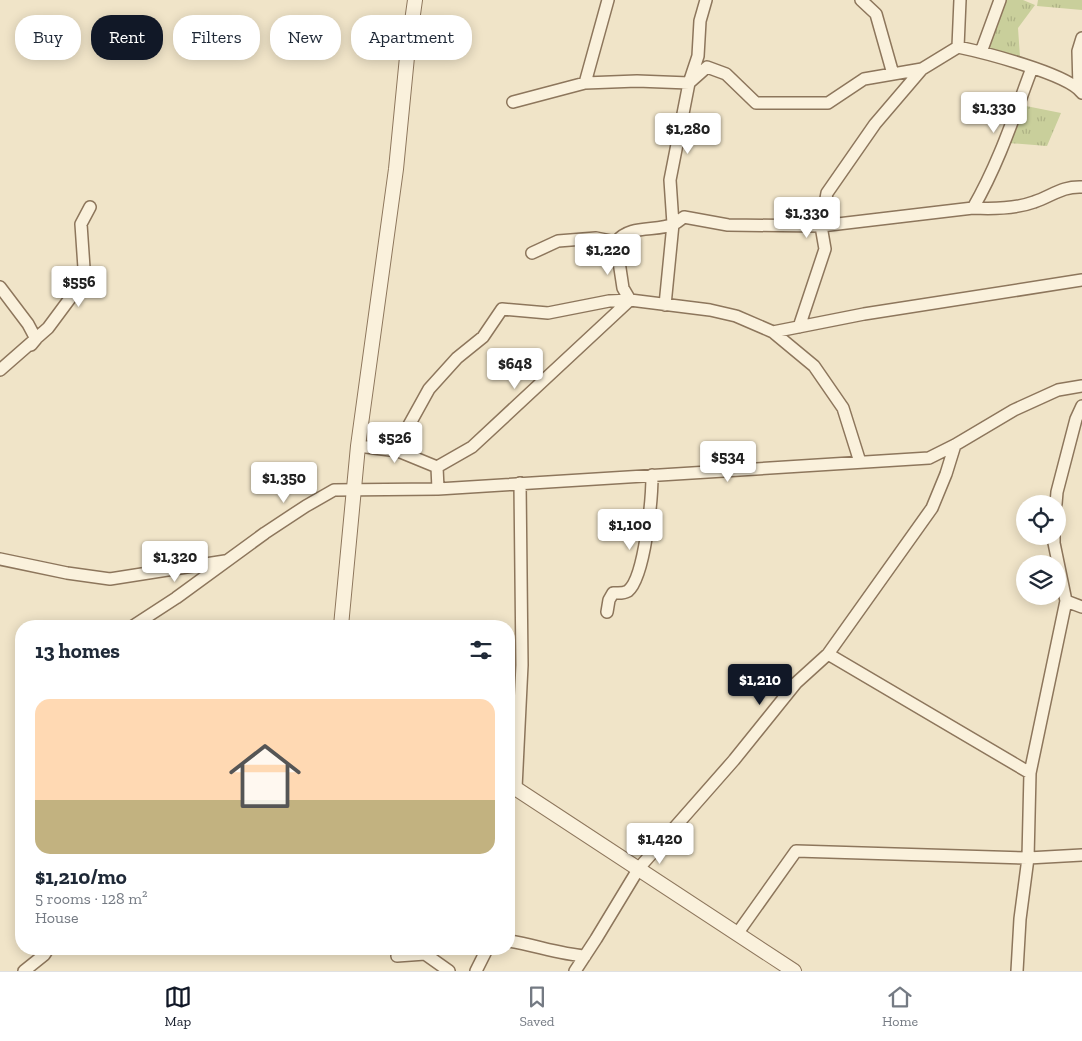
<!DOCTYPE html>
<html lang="en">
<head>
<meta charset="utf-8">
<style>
	:root { --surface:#fff; --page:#f6f6f7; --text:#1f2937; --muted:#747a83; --line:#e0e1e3; --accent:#111827 }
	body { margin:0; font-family:"Zilla Slab",serif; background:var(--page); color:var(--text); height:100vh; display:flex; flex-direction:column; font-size:19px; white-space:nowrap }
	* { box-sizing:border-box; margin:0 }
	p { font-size:16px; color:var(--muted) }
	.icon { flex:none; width:28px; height:28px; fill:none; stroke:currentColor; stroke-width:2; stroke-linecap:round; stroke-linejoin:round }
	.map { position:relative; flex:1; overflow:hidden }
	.drawer { position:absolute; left:15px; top:620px; width:500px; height:335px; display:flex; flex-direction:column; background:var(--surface); border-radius:20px; box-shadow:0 2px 12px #0003 }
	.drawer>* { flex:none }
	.top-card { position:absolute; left:15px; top:15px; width:500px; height:45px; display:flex; gap:10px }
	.controls { position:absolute; left:1016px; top:495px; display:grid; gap:10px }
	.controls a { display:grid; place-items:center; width:50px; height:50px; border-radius:50%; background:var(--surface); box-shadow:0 2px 12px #0003; font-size:25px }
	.price { position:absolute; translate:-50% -42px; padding:0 11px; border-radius:5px; background:#fff; color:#222; font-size:16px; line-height:32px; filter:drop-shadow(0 1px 2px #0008) }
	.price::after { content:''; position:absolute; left:50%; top:30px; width:15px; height:11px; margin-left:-8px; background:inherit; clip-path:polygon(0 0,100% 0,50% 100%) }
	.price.current { background:var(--accent); color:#fff }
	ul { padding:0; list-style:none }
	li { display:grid; align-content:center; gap:10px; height:265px; padding:0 20px }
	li+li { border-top:1px solid var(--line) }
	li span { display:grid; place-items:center; height:155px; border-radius:15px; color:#555 }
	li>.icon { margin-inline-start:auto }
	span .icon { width:90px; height:90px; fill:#fffc; stroke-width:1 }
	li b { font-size:21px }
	h2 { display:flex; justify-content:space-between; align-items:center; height:60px; padding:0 20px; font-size:21px }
	.chip { padding:0 18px; border-radius:20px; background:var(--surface); box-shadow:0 2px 12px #0003; font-size:18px; line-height:45px }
	.chip.current { background:var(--accent); color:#fff }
	.dock { display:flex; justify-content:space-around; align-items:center; height:70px; border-top:1px solid var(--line); background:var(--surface); font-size:14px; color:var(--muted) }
	.dock a { display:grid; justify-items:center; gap:2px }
	.dock .current { color:var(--accent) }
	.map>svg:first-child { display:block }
</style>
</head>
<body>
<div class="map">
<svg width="1082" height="971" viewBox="0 0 1082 971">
	<defs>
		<pattern id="grass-tufts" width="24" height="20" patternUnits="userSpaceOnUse" patternTransform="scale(1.25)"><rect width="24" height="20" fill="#c9cf9b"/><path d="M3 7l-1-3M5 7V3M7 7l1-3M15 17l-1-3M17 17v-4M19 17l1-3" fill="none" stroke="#aeb285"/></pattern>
	</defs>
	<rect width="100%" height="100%" fill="#f0e4c8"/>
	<!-- grass -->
	<path fill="url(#grass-tufts)" d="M 1005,0 L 1023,0 L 1035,5 L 1018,28 L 1020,57 L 989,49 Z
		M 1038,0 L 1082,0 L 1082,10 L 1037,6 Z
		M 1021,105 L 1061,113 L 1047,146 L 1008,143 Z"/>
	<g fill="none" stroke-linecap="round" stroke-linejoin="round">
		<defs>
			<path id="minor" d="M 861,0 L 876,14 L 893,74
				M 958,47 L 960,0
				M 981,52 L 1000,0
				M 585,83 L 608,0
				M 1079,88 L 1078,51 L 1082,38
				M 513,102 L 585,83 L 637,81 L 689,83 L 707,67 L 726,74 L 756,103 L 828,103 L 864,79 L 922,69 L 958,47 C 982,52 1069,74 1082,93
				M 973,208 C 999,163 1014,116 1032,68
				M 616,242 L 623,288 L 630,300
				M 532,253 L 558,241 L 596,238 L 616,242 C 630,224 656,232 674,224 C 678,222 681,219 684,217 L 728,225 L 821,226 L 973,208 C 993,209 1015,209 1034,202 C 1052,196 1062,186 1082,187
				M 0,287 L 28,324 L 36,339 L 31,345
				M 665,305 L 673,224 L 670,180 L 689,83 L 698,56 L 700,21 L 706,0
				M 799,327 L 825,249 L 821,226 L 827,193 L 875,124 L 922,69
				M 773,332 L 864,314 L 1082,280
				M 0,370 L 48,328 L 74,293 L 84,268 L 81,224 L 90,207
				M 358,446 L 398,451 L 437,467
				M 398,451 L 403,436 L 429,389 L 457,358 L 483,337 L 502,309 L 548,313 L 609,301 L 630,300 L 710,310 L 736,316 L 773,332 L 814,366 L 843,408 L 860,462
				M 438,489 L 437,467 L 472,447 L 630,300
				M 1056,504 L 1057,492 L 1076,419 L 1082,406
				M 0,559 L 67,573 L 110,579 L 225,561
				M 1066,601 L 1082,607
				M 607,612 L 609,600 L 613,593 C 618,593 623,594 628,591 C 645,577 652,498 652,475
				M 133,626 L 176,598 L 265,533 L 306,506 L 334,490 L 438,489 L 929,458 L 955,445 L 1014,410 L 1058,390 L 1082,386
				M 828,654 L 1030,773
				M 516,788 L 522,665 L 520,483
				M 737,934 L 796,851 L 1028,858 L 1082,855
				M 509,941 C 535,945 559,954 585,956
				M 397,956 L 425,954 L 449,971
				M 24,971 L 44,955 L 48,949
				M 476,971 L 487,949
				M 575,971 L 596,939 L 639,868 L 734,760 L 796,683 L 828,654 L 932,508 L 946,474 L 955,445
				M 1017,971 L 1020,919 L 1028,858 L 1030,773 L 1066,601 L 1054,543 L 1054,536"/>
			<path id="tertiary" d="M 341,626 L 358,446 L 396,169 L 407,57 L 415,0
				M 509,784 L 794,971"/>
		</defs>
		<!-- minor casing -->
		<use href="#minor" stroke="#8d765c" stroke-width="14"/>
		<!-- tertiary casing -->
		<use href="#tertiary" stroke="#8d765c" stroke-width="16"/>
		<!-- minor -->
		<use href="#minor" stroke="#faf1dc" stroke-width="11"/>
		<!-- tertiary -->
		<use href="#tertiary" stroke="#faf1dc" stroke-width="14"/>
	</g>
</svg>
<div class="controls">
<a><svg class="icon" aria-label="locate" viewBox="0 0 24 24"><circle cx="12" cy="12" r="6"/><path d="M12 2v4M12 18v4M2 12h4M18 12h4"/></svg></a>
<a><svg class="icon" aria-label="layers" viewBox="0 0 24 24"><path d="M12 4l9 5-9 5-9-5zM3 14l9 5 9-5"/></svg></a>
</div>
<b class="price" style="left:994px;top:134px">$1,330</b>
<b class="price" style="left:688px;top:155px">$1,280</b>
<b class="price" style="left:807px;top:239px">$1,330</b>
<b class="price" style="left:608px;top:276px">$1,220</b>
<b class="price" style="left:79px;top:308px">$556</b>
<b class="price" style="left:515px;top:390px">$648</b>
<b class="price" style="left:395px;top:464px">$526</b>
<b class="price" style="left:728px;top:483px">$534</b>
<b class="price" style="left:284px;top:504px">$1,350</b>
<b class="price" style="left:630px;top:551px">$1,100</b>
<b class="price" style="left:175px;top:583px">$1,320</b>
<b class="price current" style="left:760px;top:706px">$1,210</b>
<b class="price" style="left:660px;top:865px">$1,420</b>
<div class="top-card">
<a class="chip">Buy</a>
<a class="chip current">Rent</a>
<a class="chip">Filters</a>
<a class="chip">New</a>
<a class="chip">Apartment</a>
</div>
<section class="drawer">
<h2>13 homes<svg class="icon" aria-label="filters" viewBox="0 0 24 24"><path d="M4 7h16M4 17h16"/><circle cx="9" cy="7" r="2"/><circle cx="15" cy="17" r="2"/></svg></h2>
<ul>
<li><span style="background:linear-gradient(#ffd9b3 65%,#c2b280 0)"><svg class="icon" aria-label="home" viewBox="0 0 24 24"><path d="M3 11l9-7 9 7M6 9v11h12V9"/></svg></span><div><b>$1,210/mo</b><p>5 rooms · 128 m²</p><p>House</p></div></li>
</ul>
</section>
</div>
<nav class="dock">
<a class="current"><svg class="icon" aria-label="map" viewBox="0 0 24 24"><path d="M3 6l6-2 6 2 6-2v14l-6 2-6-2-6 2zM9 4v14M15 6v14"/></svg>Map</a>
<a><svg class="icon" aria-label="saved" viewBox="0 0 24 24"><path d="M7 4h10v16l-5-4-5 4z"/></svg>Saved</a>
<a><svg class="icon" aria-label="home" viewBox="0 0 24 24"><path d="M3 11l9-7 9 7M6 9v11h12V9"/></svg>Home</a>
</nav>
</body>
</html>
